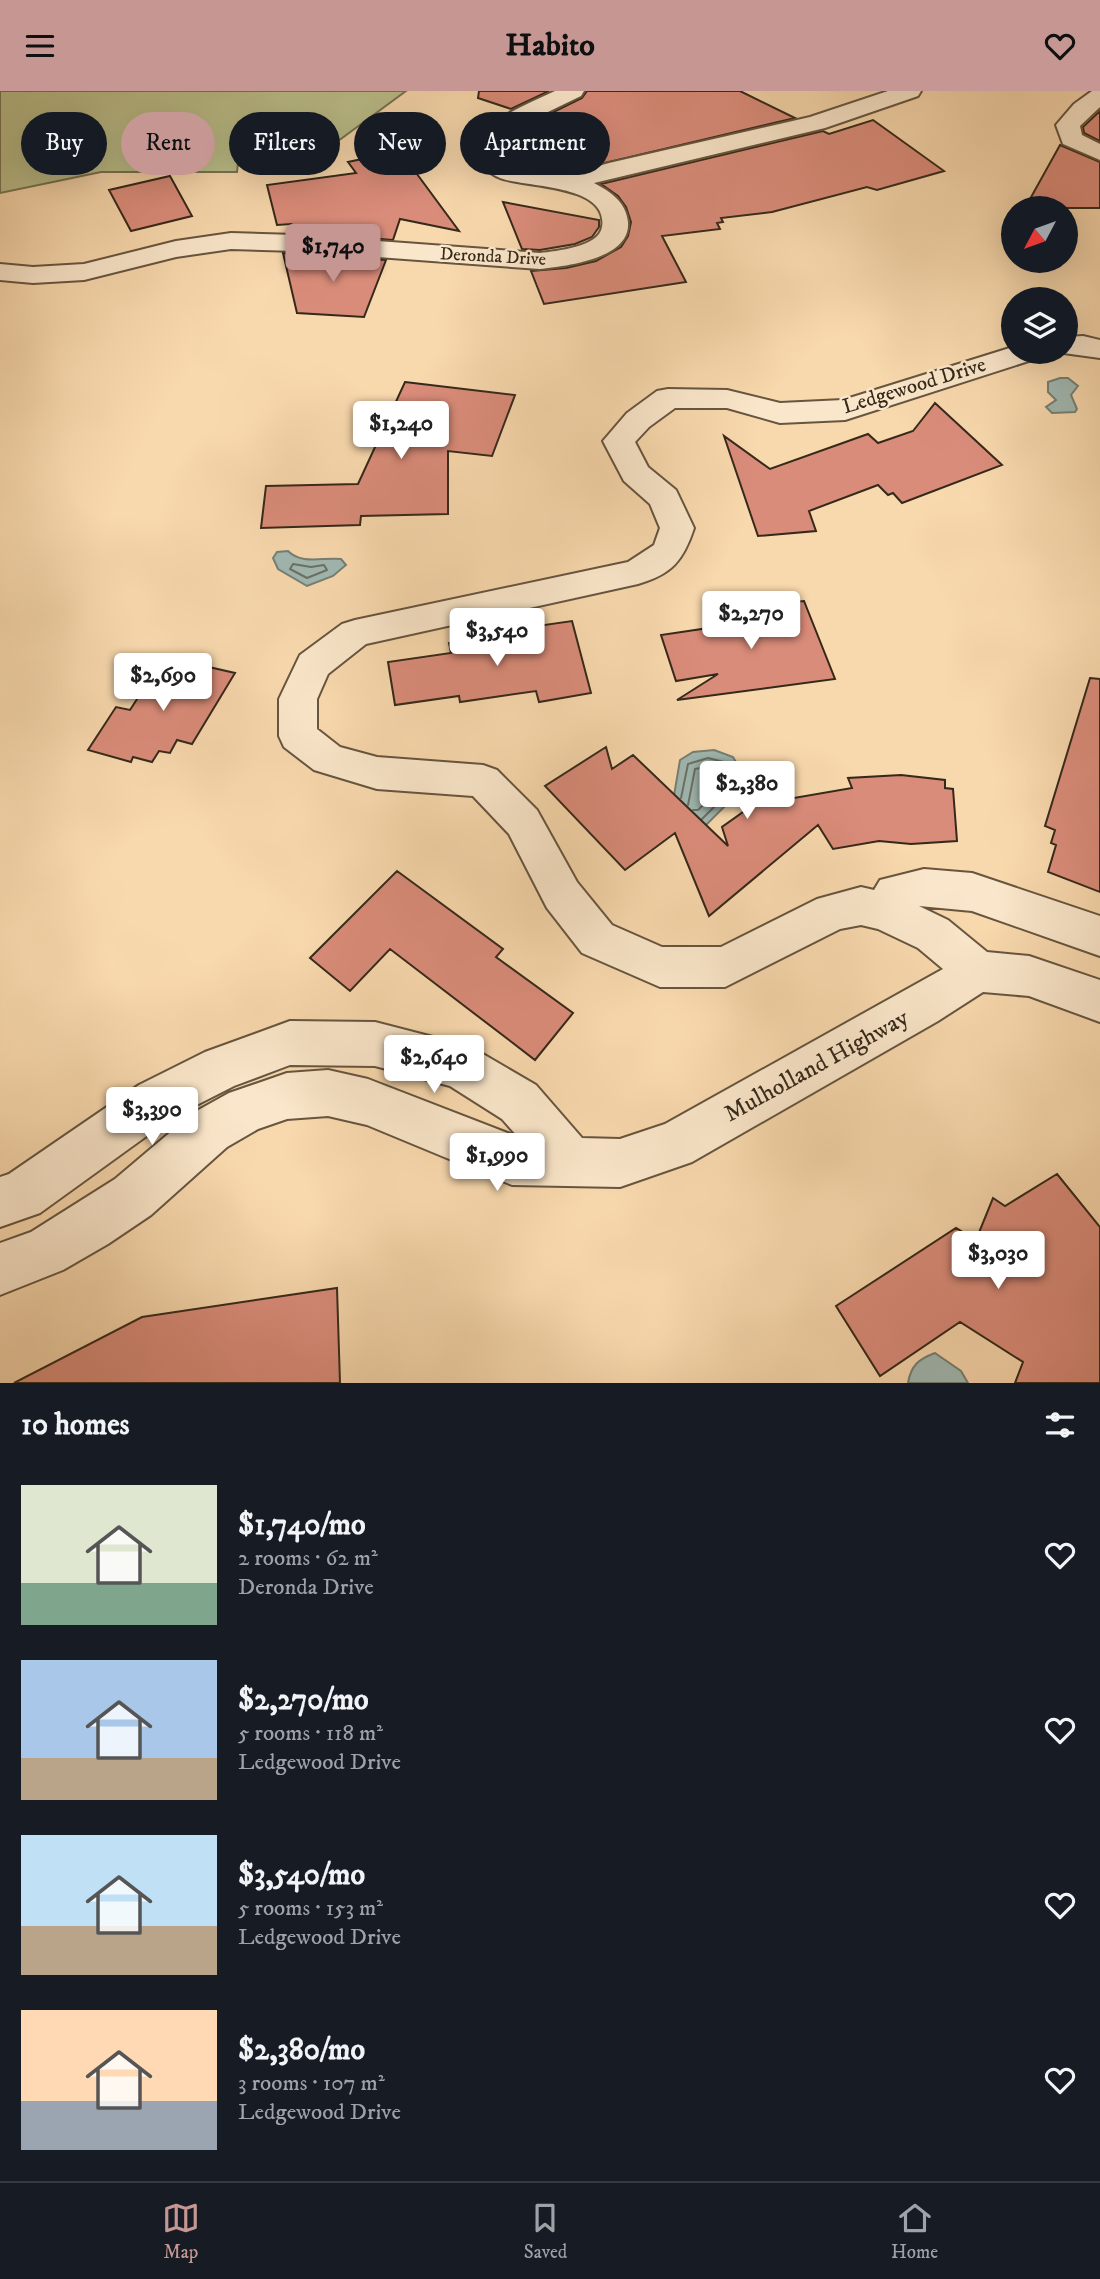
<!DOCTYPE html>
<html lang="en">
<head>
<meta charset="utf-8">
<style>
	:root { --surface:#171b24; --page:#242831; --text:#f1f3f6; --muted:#9ea1a6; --line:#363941; --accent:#c59692 }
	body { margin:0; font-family:"IM FELL DW Pica",serif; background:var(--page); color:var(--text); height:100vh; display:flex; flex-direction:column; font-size:26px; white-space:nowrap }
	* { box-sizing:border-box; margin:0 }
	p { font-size:23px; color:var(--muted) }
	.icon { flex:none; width:38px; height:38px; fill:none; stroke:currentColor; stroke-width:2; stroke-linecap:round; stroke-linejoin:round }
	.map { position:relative; height:1292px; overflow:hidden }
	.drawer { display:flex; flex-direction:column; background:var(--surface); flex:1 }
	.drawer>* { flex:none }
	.hud { position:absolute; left:21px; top:21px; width:700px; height:63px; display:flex; gap:14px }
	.needle { width:46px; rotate:229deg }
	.fabs { position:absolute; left:1001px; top:105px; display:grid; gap:14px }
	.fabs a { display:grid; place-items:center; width:77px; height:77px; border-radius:50%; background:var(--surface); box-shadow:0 7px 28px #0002; font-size:35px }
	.price { position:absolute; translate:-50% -60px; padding:0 16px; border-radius:7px; background:#fff; color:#222; font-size:23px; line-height:46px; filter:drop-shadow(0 2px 4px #0008) }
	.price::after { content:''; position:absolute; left:50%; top:42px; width:21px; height:16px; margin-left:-10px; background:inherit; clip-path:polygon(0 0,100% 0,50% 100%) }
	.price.active { background:var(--accent); color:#111 }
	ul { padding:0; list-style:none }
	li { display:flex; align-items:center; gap:21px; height:175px; padding:0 21px }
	li span { display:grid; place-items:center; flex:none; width:196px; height:140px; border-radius:0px; color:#555 }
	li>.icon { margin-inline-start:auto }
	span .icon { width:84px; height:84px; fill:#fffc; stroke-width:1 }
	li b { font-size:30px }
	h2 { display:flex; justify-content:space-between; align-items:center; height:84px; padding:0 21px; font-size:30px }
	.pill { padding:0 24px; border-radius:32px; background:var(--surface); box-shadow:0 7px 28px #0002; font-size:24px; line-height:63px }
	.pill.active { background:var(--accent); color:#111 }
	header { display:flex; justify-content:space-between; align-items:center; height:91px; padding:0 21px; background:var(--accent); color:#111; font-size:32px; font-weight:800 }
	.menu { display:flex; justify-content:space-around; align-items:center; height:98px; border-top:2px solid var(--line); background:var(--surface); font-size:19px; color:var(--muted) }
	.menu a { display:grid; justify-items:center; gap:4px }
	.menu .active { color:var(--accent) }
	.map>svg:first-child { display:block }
</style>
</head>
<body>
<header><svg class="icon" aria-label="menu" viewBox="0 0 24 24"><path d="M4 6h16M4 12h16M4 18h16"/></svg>Habito<svg class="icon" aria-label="heart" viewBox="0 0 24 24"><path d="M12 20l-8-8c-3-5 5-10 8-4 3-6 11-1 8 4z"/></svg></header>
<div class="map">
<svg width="1100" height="1292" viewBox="0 0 1100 1292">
	<rect width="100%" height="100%" fill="#f8d8ad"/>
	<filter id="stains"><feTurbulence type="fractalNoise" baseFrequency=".00286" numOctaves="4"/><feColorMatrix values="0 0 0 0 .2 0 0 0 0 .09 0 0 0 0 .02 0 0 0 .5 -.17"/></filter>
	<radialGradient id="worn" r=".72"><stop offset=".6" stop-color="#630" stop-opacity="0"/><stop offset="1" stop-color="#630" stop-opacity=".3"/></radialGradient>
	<!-- green -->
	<path fill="#bbbf8b" stroke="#787452" stroke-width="2" d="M 0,0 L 406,0 L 334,53 L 294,23 L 258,32 L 242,32 L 237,81 L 101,81 L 0,102 Z"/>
	<!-- water -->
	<path fill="#a0b8b2" stroke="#757f75" stroke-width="2" d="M 397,30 L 416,32 L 420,41 C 415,55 401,58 387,60 L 383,54 L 394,50 L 386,39 L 388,35 Z
		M 1060,287 L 1068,287 L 1078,295 L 1071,304 L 1077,318 L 1075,321 L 1052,322 L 1046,316 L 1056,309 L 1048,301 L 1048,291 Z
		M 288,460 C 302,474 323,466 341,468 L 346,474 L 333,485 L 307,495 L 278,478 L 273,467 L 277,461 Z
		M 714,659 L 733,666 L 740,678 L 743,697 L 701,739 L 670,728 L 680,669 L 693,661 Z
		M 935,1262 L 961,1280 L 968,1292 L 908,1292 C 911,1274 919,1268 935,1262 Z"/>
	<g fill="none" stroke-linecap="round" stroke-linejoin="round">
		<!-- shore -->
		<path stroke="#6a7066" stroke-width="2" d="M 293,473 L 311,476 L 324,474 L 327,479 L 307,487 L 290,478 Z
			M 681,707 L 688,673 L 708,667 L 728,672 L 733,681 L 735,695 L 702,728
			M 688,714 L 695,678 L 712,675 L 722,679 L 725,693 L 698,719 L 693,719"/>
	</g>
	<!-- building -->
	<path fill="#da8c7a" stroke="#35291a" stroke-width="2" d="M 479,0 L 549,0 L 511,18 L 478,7 Z
		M 587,0 L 740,0 L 795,27 L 567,81 L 538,76 L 518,61 L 577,41 L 539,28 L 582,7 Z
		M 1100,20 L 1100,50 L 1084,42 L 1083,36 Z
		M 873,29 L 944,80 L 877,99 L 867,96 L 772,121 L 721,127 L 723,131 L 717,132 L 720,138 L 662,145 L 686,191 L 544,213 L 531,180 L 566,177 L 596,170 L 621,156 L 628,145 L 631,131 L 626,116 L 618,105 L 601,93 L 823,40 L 829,43 Z
		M 1060,54 L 1100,71 L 1100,117 L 1025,117 Z
		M 400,60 L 459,140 L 400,128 L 393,149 L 288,141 L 291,133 L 277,134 L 267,94 L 356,82 L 348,71 Z
		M 170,85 L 192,125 L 131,140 L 109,99 Z
		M 503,111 L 599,129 L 599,136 L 592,146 L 575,153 L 540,159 L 522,158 Z
		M 283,162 L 386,169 L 364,226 L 297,222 Z
		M 405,291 L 515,304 L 492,365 L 448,360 L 448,423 L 361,425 L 360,434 L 261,437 L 266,395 L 358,393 Z
		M 935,312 L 1002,374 L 902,412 L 893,402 L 888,404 L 878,394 L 809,420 L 816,440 L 758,445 L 724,345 L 770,378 L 868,343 L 878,352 L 913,340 Z
		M 804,510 L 835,588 L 677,609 L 718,583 L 676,590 L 661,544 L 715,536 L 728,517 Z
		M 572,530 L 591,602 L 539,611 L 536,600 L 460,611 L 459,605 L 395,614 L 388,571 L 451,562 L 449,552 L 510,543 L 509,539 Z
		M 171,570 L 189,575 L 191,572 L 235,582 L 192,653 L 177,649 L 170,662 L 159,660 L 152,671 L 133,666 L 131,671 L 88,659 L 116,616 L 130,619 L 159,574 L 168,576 Z
		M 1090,587 L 1100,588 L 1100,801 L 1048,781 L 1056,754 L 1051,752 L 1055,739 L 1045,735 Z
		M 606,656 L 612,678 L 633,664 L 728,755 L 722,736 L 753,714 L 852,697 L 848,687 L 901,684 L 945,689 L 945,697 L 953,698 L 957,750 L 911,753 L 879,750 L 833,758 L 818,734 L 709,825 L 675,742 L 625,779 L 545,695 Z
		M 397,780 L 503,858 L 496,866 L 573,922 L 535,969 L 390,858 L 350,900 L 310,867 Z
		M 1057,1083 L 1100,1136 L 1100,1292 L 1015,1292 L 1023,1271 L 960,1231 L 880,1285 L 836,1215 L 956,1137 L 976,1149 L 993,1107 L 1005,1115 Z
		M 337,1197 L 340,1292 L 14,1292 L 142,1226 Z"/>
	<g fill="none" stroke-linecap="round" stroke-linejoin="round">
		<defs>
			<path id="minor" d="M 555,0 L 584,0 L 581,5 L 519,35 L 494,57 L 515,75 L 567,84 L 609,72 L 810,26 L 888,0 L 921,0 L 918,5 L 825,37 L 594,92 C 611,101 626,111 628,131 C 631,168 566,175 540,178 L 296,160 L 231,158 L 176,166 L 84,189 L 33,192 L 0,189 L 0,173 L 33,176 L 84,173 L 176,150 L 231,142 L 296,144 L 540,162 C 556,160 599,156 602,136 C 609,93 526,97 500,87 C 486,81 477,69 469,57 C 490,27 523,15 555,0 Z
				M 1092,0 L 1100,0 L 1100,16 L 1080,35 L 1082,44 L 1100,53 L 1100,69 L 1063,53 L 1056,34 L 1074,13 Z
				M 1083,245 L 1100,249 L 1100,267 L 1056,261 L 1066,261 L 1066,246 Z
				M 1013,256 L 1013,261 L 1043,261 L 1038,267 L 845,329 L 780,332 L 727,317 L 675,317 L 649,336 L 635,351 L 648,376 L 676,399 L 694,437 C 683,470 672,483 638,493 L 366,553 L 328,583 L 317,608 L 317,638 L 340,656 L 377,666 L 483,674 L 497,679 L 537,719 L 577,791 L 612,834 L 662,856 L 721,856 L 817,808 L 861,796 L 874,799 L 880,789 L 924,778 L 972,782 L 1100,825 L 1100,865 L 972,820 L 919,815 L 948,829 L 987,861 L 1029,865 L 1100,889 L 1100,931 L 1029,905 L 983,901 L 938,930 L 692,1071 L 620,1096 L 512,1094 L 367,1034 L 328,1025 L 287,1028 L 258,1038 L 227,1056 L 151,1124 L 108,1153 L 63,1179 L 0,1204 L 0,1152 L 31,1141 L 115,1088 L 193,1022 L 229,1002 L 287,982 L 328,979 L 368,988 L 518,1046 L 502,1028 L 450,995 L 375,975 L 290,974 L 234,995 L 173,1026 L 40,1122 L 0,1136 L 0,1086 L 9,1083 L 139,994 L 205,961 L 290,930 L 375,931 L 460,953 L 476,959 L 536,994 L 582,1047 L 620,1048 L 665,1033 L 943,878 L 918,857 L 878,838 L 861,834 L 840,838 L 725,896 L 660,896 L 582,862 L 547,817 L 509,743 L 473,705 L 377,698 L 314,679 L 284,656 L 279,645 L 279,608 L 300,564 L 342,533 L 355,529 L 628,471 L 654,454 L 660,437 L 650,413 L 624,390 L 603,350 L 627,322 L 657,300 L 668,298 L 727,299 L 780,312 L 843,309 Z"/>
		</defs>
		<!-- minor casing -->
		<use href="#minor" stroke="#66553f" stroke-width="4"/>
		<!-- minor -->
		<use href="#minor" fill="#fae6ca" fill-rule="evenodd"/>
	</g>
	<g text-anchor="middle" stroke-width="5" stroke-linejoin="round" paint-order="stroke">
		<!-- far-street labels -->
		<g font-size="18" fill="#35291a" stroke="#fae6ca">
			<text transform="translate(493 165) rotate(3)" y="6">Deronda Drive</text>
		</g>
		<!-- street labels -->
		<g font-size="21" fill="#35291a" stroke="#fae6ca">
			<text transform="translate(914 294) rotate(-17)" y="7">Ledgewood Drive</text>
		</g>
		<!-- near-street labels -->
		<g font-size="24" fill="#35291a" stroke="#fae6ca">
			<text transform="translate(816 974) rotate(-29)" y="8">Mulholland Highway</text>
		</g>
	</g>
	<rect width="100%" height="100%" filter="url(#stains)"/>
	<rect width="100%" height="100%" fill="url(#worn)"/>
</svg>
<div class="fabs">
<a><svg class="needle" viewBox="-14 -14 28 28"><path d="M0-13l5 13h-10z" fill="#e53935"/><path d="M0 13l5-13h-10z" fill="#9ea1a6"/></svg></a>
<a><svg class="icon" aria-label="layers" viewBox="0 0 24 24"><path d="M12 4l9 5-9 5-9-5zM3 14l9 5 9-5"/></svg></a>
</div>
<b class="price active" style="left:333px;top:193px">$1,740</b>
<b class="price" style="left:401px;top:370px">$1,240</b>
<b class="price" style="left:751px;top:560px">$2,270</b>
<b class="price" style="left:497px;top:577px">$3,540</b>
<b class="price" style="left:163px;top:622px">$2,690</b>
<b class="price" style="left:747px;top:730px">$2,380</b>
<b class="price" style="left:434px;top:1004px">$2,640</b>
<b class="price" style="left:152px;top:1056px">$3,390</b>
<b class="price" style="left:497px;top:1102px">$1,990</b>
<b class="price" style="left:998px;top:1200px">$3,030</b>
<div class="hud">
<a class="pill">Buy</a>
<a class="pill active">Rent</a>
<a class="pill">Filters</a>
<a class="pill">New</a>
<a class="pill">Apartment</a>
</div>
</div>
<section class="drawer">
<h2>10 homes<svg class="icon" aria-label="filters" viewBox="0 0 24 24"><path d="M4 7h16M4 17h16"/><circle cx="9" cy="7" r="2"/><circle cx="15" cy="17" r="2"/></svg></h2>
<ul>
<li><span style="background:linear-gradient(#dfe7d0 70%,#7fa58c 0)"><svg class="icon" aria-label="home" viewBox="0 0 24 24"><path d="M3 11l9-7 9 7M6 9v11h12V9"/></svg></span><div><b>$1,740/mo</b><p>2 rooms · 62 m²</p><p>Deronda Drive</p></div><svg class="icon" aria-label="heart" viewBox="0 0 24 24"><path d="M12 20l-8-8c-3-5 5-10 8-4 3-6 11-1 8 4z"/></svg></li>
<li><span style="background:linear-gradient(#a9c7e8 70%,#b9a48a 0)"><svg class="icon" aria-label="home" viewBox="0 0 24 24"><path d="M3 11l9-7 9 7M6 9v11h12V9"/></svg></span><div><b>$2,270/mo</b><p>5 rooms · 118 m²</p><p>Ledgewood Drive</p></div><svg class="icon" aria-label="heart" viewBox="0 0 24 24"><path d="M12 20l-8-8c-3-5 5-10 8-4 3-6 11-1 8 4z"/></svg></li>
<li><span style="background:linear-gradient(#bfe0f5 65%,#b9a48a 0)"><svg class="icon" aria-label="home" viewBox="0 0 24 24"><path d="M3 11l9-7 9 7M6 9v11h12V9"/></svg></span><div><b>$3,540/mo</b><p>5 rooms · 153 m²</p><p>Ledgewood Drive</p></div><svg class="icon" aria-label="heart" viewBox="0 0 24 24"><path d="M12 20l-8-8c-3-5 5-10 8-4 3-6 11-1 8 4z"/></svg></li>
<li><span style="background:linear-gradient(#ffd9b3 65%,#9aa5b1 0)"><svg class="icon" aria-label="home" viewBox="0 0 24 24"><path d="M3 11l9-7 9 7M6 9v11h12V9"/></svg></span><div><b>$2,380/mo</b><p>3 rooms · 107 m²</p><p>Ledgewood Drive</p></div><svg class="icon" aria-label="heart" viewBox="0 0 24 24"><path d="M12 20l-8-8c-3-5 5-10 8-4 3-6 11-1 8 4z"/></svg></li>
</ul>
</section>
<nav class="menu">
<a class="active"><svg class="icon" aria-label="map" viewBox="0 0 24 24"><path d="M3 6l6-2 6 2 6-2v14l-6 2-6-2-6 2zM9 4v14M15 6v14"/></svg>Map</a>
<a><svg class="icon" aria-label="saved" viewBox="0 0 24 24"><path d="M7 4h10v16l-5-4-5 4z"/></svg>Saved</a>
<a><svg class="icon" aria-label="home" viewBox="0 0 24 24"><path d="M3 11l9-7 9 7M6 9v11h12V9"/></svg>Home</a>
</nav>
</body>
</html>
